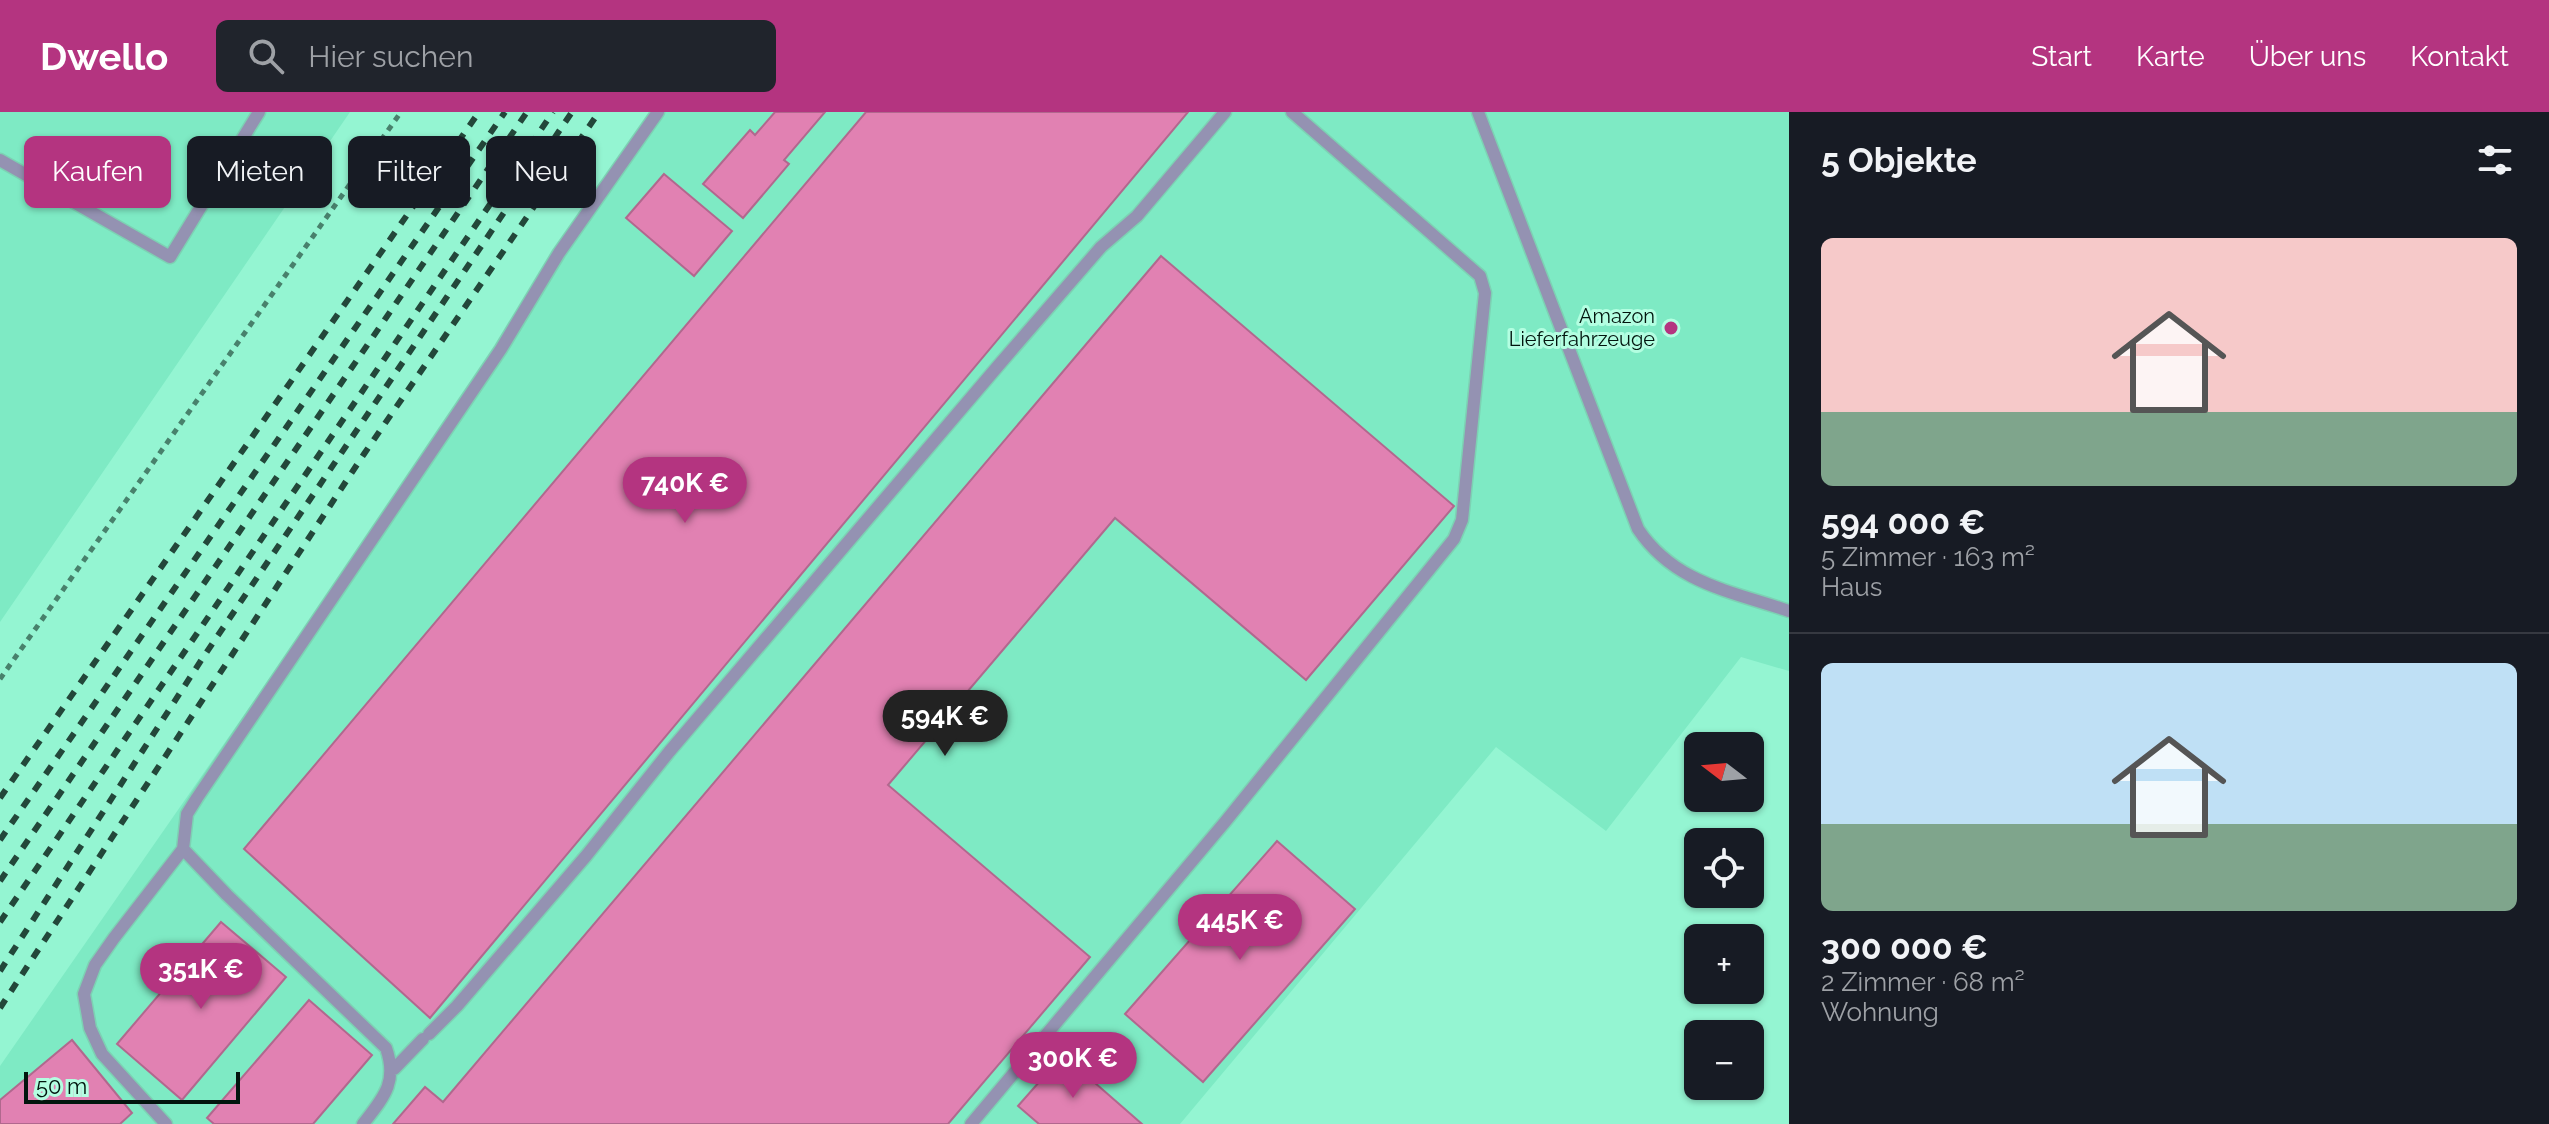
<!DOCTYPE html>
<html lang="de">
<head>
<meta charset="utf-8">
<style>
	:root { --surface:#171b24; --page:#20242c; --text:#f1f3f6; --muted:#9ea1a6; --line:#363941; --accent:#b43480 }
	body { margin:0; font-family:Raleway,sans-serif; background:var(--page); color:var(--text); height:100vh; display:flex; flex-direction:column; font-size:30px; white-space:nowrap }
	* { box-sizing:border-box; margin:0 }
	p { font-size:26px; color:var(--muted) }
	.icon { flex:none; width:44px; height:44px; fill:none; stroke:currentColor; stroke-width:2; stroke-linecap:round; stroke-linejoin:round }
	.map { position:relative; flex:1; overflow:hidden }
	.details { display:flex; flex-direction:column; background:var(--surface); width:760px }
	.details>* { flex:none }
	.top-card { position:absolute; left:24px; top:24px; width:760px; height:72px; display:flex; gap:16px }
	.needle { width:52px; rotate:286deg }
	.buttons { position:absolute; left:1684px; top:620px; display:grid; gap:16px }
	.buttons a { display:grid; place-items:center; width:80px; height:80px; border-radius:12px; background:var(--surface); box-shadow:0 2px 6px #0004; font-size:40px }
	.scale { position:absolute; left:24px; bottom:20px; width:216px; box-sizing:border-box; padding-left:8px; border:4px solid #02150e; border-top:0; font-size:22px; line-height:28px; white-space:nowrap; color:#02150e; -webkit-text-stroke:6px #b3fee1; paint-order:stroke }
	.price { position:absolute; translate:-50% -68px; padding:0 18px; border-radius:28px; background:var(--accent); color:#fff; font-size:26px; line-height:52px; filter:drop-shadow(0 2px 4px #0008) }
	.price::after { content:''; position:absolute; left:50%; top:48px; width:24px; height:18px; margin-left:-12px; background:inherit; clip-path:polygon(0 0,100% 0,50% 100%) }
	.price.active { background:#222; color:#fff }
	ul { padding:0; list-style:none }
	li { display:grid; align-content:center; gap:16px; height:424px; padding:0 32px }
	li+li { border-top:2px solid var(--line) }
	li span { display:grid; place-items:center; height:248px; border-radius:12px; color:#555 }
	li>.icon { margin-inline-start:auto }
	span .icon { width:144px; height:144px; fill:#fffc; stroke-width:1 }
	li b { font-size:34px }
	h2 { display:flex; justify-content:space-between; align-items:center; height:96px; padding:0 32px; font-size:34px }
	.pill { padding:0 28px; border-radius:12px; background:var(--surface); box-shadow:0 2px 6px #0004; font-size:28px; line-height:72px }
	.pill.active { background:var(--accent); color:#fff }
	header { display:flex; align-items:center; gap:48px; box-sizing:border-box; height:112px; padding:0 40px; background:var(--accent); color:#fff }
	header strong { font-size:38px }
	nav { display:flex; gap:44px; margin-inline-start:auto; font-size:28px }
	.search { width:560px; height:72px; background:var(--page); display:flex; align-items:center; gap:20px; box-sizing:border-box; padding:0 28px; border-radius:12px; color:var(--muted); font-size:30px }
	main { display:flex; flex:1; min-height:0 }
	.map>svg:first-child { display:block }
</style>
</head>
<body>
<header>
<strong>Dwello</strong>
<div class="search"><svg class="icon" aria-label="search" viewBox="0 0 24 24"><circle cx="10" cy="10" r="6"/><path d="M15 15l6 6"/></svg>Hier suchen</div>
<nav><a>Start</a><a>Karte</a><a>Über uns</a><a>Kontakt</a></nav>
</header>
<main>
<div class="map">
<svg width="1789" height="1012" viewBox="0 0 1789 1012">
	<rect width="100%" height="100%" fill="#94f5d2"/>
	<!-- built -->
	<path fill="#7eeac4" d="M 0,0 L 350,0 L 0,510 Z
		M 663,0 L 1789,0 L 1789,559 L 1741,545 L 1606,719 L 1496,635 L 1180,1012 L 0,1012 L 0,954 Z"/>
	<!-- building -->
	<path fill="#e181b2" stroke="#b1688e" stroke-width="2" d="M 775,0 L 825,0 L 784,48 L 789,52 L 743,106 L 703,72 L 750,18 L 755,23 Z
		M 866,0 L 1188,0 L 430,906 L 244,737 Z
		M 664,62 L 732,119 L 694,164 L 626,106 Z
		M 1161,144 L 1454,394 L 1306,568 L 1115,406 L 888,673 L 1090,845 L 948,1012 L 393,1012 L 425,975 L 443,990 Z
		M 1277,729 L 1355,797 L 1203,970 L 1125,902 Z
		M 221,810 L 286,865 L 182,988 L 117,932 Z
		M 309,888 L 372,943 L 313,1012 L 214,1012 L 207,1006 Z
		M 72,928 L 132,1001 L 120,1012 L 0,1012 L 0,988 Z
		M 1063,943 L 1142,1012 L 1039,1012 L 1018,994 Z"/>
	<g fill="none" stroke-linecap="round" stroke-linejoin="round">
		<defs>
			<path id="lane" d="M 1478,0 L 1638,417 C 1674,471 1730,479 1789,499
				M 0,48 L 170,145 L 259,0
				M 183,737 L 227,783 L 386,936 C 398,970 384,985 363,1012
				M 429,922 L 457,894 L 586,744 L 669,640 L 998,254 L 1101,135 L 1137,104 L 1225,0
				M 394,957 L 423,927
				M 166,1012 L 102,942 L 90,916 L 84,882 L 95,853 L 114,826 L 183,737 L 187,702 L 197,686 L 501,237 L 559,141 L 658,0
				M 971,1012 L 1225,710 L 1454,427 L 1462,408 L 1485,181 L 1480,164 L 1292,0"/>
		</defs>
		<!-- lane casing -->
		<use href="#lane" stroke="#7dd1b3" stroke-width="15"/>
		<!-- path -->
		<path stroke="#48816c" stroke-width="5" stroke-dasharray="6 6" stroke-linecap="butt" d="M 0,567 L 401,0"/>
		<!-- lane -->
		<use href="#lane" stroke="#9492b2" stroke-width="12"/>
		<!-- rail -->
		<path stroke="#23473a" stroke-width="6" stroke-dasharray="10 10" stroke-linecap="butt" d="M 0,686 L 479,0
			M 0,728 L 505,0
			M 0,769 L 527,0
			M 0,810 L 553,0
			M 0,859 L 202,547 L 572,0
			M 0,896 L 364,342 L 599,0"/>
	</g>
	<!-- markers -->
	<circle fill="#b43480" stroke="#b3fee1" stroke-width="3" cx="1671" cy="216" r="8"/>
	<g text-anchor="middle" stroke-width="6" stroke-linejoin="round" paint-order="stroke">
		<!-- poi labels -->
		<g font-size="20" fill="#02150e" stroke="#b3fee1" text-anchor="end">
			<text x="1655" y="211">Amazon<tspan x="1655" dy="23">Lieferfahrzeuge</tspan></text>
		</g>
	</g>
</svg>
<div class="buttons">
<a><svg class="needle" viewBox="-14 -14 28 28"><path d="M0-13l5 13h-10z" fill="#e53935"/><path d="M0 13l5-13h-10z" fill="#9ea1a6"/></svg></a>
<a><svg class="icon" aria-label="locate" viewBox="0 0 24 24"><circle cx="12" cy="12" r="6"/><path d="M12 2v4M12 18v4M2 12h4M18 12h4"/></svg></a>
<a>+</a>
<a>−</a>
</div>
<div class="scale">50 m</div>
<b class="price" style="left:685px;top:413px">740K €</b>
<b class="price active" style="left:945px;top:646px">594K €</b>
<b class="price" style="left:1240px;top:850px">445K €</b>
<b class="price" style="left:201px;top:899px">351K €</b>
<b class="price" style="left:1073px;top:988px">300K €</b>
<div class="top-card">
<a class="pill active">Kaufen</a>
<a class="pill">Mieten</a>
<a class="pill">Filter</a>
<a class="pill">Neu</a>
</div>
</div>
<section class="details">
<h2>5 Objekte<svg class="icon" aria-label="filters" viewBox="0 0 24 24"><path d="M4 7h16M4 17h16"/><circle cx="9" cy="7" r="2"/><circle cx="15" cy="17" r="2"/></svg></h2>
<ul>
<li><span style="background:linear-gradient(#f6c9c9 70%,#7fa58c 0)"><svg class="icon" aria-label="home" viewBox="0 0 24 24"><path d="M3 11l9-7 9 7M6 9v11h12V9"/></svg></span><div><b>594 000 €</b><p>5 Zimmer · 163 m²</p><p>Haus</p></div></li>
<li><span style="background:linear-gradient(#bfe0f5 65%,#7fa58c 0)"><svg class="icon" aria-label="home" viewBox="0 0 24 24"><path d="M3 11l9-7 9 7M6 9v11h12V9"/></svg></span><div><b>300 000 €</b><p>2 Zimmer · 68 m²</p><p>Wohnung</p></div></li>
</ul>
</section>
</main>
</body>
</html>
